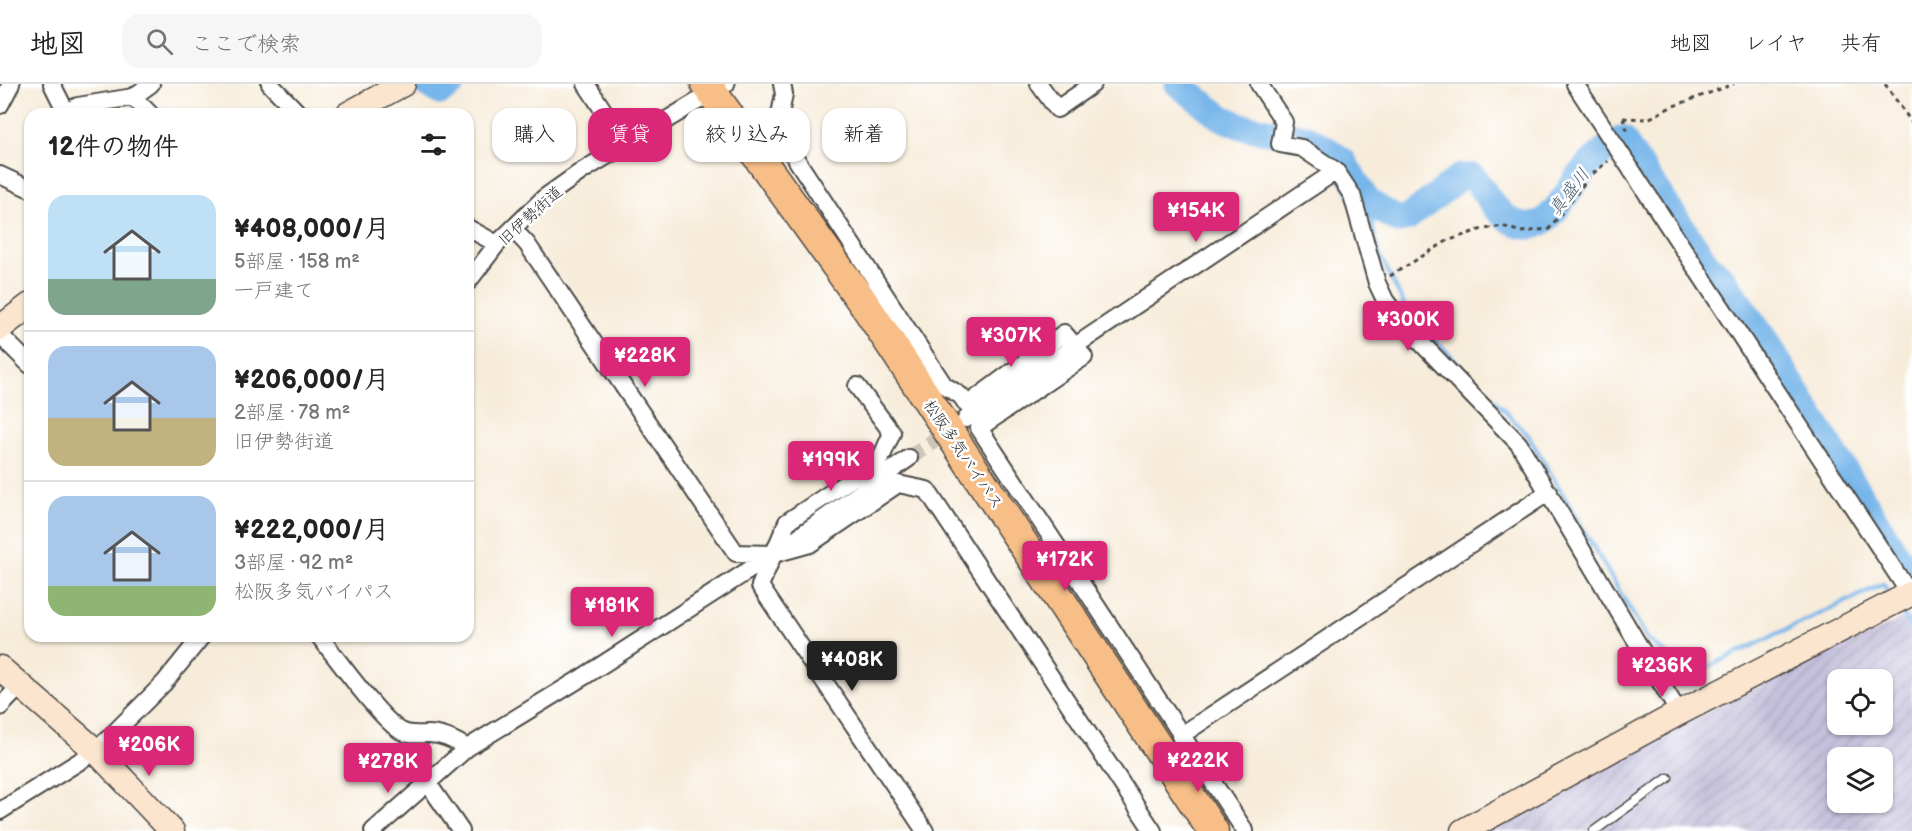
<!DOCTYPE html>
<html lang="ja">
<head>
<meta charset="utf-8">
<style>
	:root { --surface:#fff; --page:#f6f6f6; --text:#222; --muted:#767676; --line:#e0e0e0; --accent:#db2777 }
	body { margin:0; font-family:"Balsamiq Sans","Klee One",sans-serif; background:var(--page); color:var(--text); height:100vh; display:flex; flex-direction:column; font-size:22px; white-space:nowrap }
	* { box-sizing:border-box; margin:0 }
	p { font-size:20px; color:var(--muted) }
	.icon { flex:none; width:33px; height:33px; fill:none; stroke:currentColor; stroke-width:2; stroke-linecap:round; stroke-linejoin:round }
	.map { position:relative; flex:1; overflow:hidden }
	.side { position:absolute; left:24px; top:24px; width:450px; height:534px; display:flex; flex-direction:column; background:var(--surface); border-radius:18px; box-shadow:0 2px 4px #0004 }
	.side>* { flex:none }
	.banner { position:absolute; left:492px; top:24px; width:570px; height:54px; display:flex; gap:12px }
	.controls { position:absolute; left:1827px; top:585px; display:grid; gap:12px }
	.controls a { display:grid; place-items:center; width:66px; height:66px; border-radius:12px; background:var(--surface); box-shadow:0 2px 4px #0004; font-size:30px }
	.price { position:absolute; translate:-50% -51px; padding:0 14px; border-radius:6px; background:var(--accent); color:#fff; font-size:20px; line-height:39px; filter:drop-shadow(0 2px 3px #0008) }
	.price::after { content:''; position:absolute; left:50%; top:36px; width:18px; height:14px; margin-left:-9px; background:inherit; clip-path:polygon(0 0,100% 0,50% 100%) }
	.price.on { background:#222; color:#fff }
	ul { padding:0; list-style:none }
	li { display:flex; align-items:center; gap:18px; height:150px; padding:0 24px }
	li+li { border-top:2px solid var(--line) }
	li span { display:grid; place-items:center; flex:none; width:168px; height:120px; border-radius:18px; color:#555 }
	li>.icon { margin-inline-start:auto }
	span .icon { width:72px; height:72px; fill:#fffc; stroke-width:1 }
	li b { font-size:26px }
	h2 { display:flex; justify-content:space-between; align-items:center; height:72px; padding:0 24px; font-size:26px }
	.chip { padding:0 21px; border-radius:18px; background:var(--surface); box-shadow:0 2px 4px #0004; font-size:21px; line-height:54px }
	.chip.on { background:var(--accent); color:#fff }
	header { display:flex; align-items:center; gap:36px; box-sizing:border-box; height:84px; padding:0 30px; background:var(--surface); border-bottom:2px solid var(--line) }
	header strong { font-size:28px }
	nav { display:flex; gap:33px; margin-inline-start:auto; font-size:21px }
	.search { width:420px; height:54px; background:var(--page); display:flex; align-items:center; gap:15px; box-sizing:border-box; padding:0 21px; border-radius:18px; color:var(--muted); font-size:22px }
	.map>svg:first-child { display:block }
</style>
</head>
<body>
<header>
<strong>地図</strong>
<div class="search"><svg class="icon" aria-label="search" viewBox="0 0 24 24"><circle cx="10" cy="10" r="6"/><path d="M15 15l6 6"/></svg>ここで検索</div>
<nav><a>地図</a><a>レイヤ</a><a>共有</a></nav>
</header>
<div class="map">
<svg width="1912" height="747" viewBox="0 0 1912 747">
	<defs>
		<pattern id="industrial-furrows" width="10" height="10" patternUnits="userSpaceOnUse" patternTransform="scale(1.5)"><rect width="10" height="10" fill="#c5c0db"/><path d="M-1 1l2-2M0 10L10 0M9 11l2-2" fill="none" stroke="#a9a5bc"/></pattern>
	</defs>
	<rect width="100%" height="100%" fill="#fff"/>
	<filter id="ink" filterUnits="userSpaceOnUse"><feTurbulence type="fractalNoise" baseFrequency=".0167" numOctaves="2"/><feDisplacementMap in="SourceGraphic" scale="12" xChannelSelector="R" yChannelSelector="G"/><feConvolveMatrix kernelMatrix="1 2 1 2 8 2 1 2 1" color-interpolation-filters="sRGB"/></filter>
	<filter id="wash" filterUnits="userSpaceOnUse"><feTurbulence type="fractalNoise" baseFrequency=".008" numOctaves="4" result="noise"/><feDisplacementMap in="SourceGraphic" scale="24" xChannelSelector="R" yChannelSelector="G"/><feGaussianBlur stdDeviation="1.35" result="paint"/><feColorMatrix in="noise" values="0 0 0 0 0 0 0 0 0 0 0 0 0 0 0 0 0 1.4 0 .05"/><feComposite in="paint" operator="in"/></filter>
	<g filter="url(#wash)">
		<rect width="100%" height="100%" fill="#f7ecda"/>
		<!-- industrial -->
		<path fill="url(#industrial-furrows)" fill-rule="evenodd" d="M 1912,530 L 1912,747 L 1452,747 ZM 1838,596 L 1882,596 L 1882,640 L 1838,640 ZM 1838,674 L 1882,674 L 1882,718 L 1838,718 Z"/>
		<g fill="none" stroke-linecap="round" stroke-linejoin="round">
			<!-- stream -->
			<path stroke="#77b6ea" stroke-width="4.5" d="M 1367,117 L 1378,167 L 1407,227 L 1528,351 L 1648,556 L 1684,583 L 1699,587 L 1883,500 L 1891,512
				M 1899,525 L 1912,545"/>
			<!-- river -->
			<path stroke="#77b6ea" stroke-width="27" d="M 427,0 L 440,8 L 452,0
				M 1178,0 L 1222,34 L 1244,43 L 1307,54 L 1325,64 L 1343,77 L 1367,117 L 1398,136 L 1408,134 L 1460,93 L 1473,93 C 1481,102 1487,114 1495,123 C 1541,171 1558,118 1583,87 C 1594,74 1608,64 1622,55 L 1706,179 L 1722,194 L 1763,253 L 1899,475 L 1912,483"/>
		</g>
	</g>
	<g filter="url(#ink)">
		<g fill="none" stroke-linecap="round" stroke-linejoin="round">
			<!-- street-tunnel -->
			<path stroke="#cec5b7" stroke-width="16" stroke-dasharray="16 8" stroke-linecap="butt" d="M 909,374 L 953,344"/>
			<defs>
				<path id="lane" d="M 1594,747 L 1668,694"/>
				<path id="street" d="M 52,0 L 67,30
					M 270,0 L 299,30
					M 586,0 L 626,61
					M 782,0 L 784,10 L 777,46 L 944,301 L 961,312 L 967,321 L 1064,249 L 1084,273 L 979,344 L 1245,747
					M 1039,0 L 1057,25 L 1093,0
					M 1259,0 L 1284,38 L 1280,60 L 1302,64 L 1336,87 L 1352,111 L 1377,199 L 1385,216 L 1402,239 L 1519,360 L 1679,629
					M 1575,0 L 1912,513
					M 133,13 L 150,30
					M 0,21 L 11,0
					M 66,28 L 78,22 L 133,13 L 151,0
					M 0,91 L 30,105
					M 468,144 L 497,160
					M 513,145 L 527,160 L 736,469 L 774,470 L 810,460 L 898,400 L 927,406 L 1153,747
					M 468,198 L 497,160 L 544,114 L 582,87 L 726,0
					M 0,251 L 30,281
					M 857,302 L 892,349 L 880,376 L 787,438 L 760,502 L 925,747
					M 966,335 L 1336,87
					M 319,552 C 336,573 380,635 401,647 C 410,652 419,650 428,650 C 443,650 455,656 467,664
					M 0,623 L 20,602
					M 1180,652 L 1549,408
					M 427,698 L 461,747
					M 0,727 L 96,667 L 164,599 L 202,552
					M 373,747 L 467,664 L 583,593 L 774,470 L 909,374"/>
				<path id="secondary" d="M 348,30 L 403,0
					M 0,244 L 30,221
					M 0,584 L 96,667 L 172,747
					M 1463,747 L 1679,629 L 1910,510"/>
				<path id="highway" d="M 706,0 L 869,227 L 1213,747"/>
			</defs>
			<!-- lane casing -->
			<use href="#lane" stroke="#4a4845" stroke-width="11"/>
			<!-- street casing -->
			<use href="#street" stroke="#4a4845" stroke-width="20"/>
			<!-- secondary casing -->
			<use href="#secondary" stroke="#4a4845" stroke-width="27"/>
			<!-- highway casing -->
			<use href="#highway" stroke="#4a4845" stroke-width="33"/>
			<!-- path -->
			<path stroke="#4a4845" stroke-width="3" stroke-dasharray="4.5 4.5" stroke-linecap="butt" d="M 1885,0 L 1912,39
				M 1623,34 L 1628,49
				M 1623,34 L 1648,35 L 1671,23 L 1734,0
				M 1390,192 L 1447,157 L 1479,146 L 1502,142 L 1521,148 L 1549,145 L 1589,93 L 1608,77"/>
			<!-- lane -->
			<use href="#lane" stroke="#fff" stroke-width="8"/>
			<!-- street -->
			<use href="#street" stroke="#fff" stroke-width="16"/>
			<!-- secondary -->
			<use href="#secondary" stroke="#fce5cf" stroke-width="24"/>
			<!-- highway -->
			<use href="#highway" stroke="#f7be87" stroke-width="30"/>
		</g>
	</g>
	<g text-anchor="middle" stroke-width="5" stroke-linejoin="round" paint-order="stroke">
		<!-- street labels -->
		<g font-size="16" fill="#2b2b2b" stroke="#fff">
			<text transform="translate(530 131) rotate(-42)" y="6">旧伊勢街道</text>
			<text transform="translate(964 370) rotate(56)" y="6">松阪多気バイパス</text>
		</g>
		<!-- water labels -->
		<g font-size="18" font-style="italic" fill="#465c6e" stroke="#fff">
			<text transform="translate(1569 108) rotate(-52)" y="6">真盛川</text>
		</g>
	</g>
</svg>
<div class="controls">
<a><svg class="icon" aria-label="locate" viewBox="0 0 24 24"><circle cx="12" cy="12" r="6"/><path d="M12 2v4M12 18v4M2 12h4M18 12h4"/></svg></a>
<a><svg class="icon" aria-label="layers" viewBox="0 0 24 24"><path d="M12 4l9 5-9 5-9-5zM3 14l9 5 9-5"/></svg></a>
</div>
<b class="price" style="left:1196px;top:159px">¥154K</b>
<b class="price" style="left:1408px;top:268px">¥300K</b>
<b class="price" style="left:1011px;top:284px">¥307K</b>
<b class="price" style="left:645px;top:304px">¥228K</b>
<b class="price" style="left:831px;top:408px">¥199K</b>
<b class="price" style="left:1065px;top:508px">¥172K</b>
<b class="price" style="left:612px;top:554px">¥181K</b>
<b class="price on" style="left:852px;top:608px">¥408K</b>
<b class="price" style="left:1662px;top:614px">¥236K</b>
<b class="price" style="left:149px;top:693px">¥206K</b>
<b class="price" style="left:1198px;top:709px">¥222K</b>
<b class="price" style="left:388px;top:710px">¥278K</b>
<div class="banner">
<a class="chip">購入</a>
<a class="chip on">賃貸</a>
<a class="chip">絞り込み</a>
<a class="chip">新着</a>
</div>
<section class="side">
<h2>12件の物件<svg class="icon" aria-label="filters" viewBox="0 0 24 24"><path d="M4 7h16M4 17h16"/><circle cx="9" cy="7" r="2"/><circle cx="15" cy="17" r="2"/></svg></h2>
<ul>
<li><span style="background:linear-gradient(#bfe0f5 70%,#7fa58c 0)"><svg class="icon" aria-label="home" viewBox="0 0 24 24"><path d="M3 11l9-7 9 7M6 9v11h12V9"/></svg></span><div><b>¥408,000/月</b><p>5部屋 · 158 m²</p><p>一戸建て</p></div></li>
<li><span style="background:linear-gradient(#a9c7e8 60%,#c2b280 0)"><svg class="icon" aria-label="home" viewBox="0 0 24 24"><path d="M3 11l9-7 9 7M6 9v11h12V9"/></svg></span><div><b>¥206,000/月</b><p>2部屋 · 78 m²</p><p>旧伊勢街道</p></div></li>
<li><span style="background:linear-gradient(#a9c7e8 75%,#8fb573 0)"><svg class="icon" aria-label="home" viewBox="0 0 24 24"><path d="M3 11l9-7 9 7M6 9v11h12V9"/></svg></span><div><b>¥222,000/月</b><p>3部屋 · 92 m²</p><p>松阪多気バイパス</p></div></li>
</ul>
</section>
</div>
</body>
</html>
